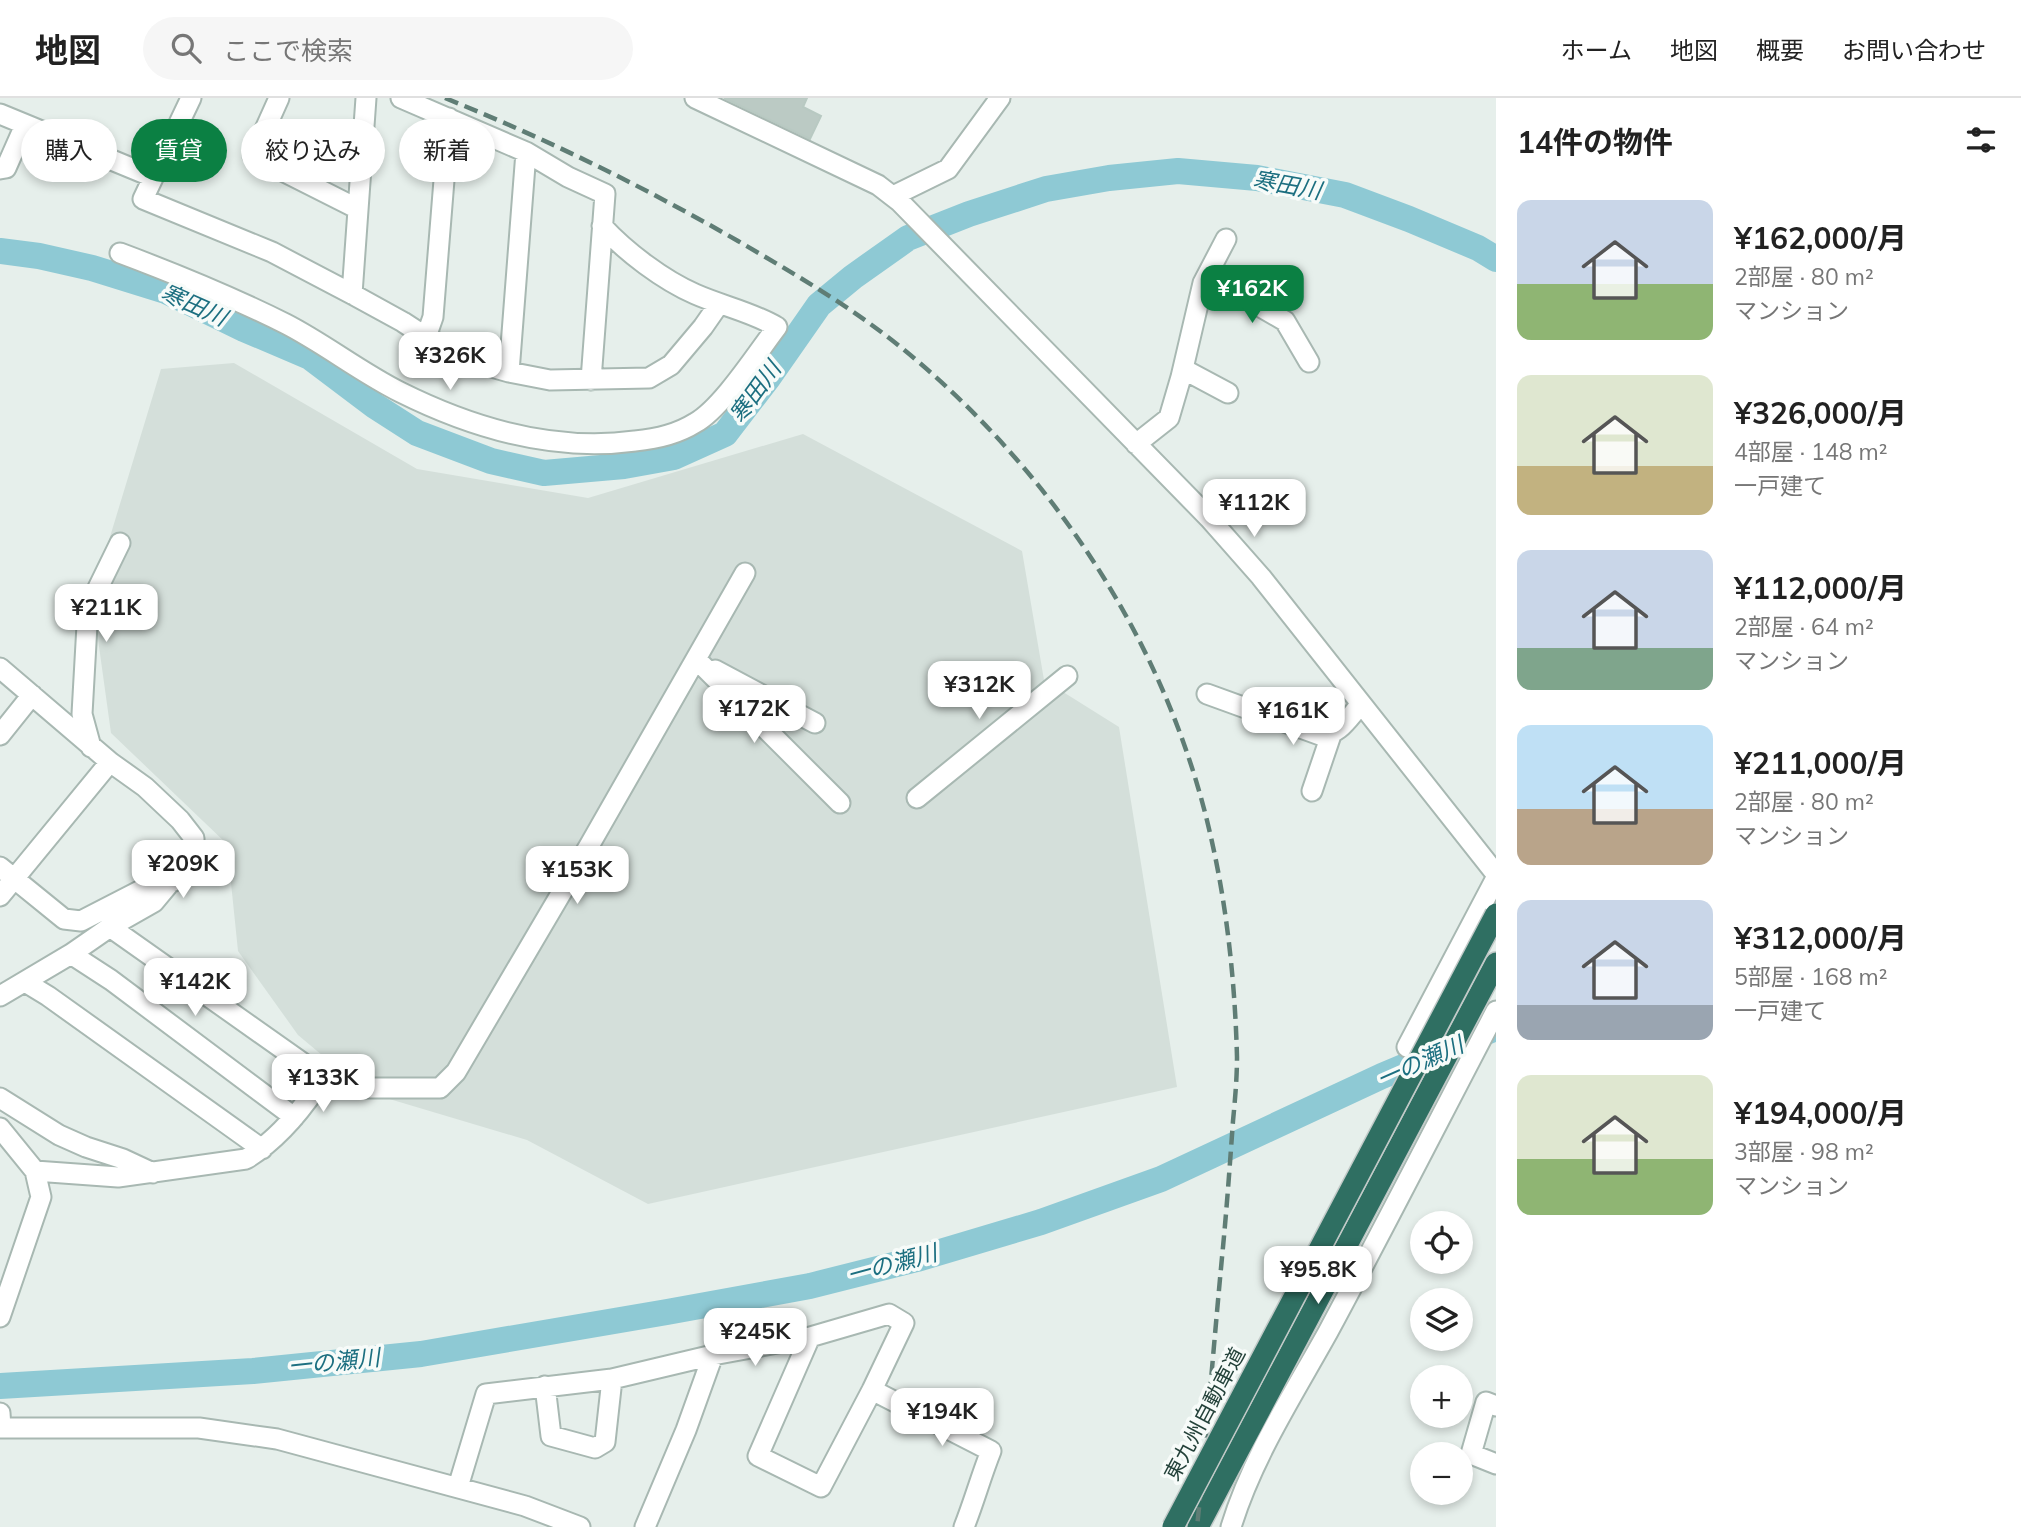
<!DOCTYPE html>
<html lang="ja">
<head>
<meta charset="utf-8">
<style>
	:root { --surface:#fff; --page:#f6f6f6; --text:#222; --muted:#767676; --line:#e0e0e0; --accent:#0b8043 }
	body { margin:0; font-family:Mulish,"Noto Sans JP",sans-serif; background:var(--page); color:var(--text); height:100vh; display:flex; flex-direction:column; font-size:26px; white-space:nowrap }
	* { box-sizing:border-box; margin:0 }
	p { font-size:23px; color:var(--muted) }
	.icon { flex:none; width:38px; height:38px; fill:none; stroke:currentColor; stroke-width:2; stroke-linecap:round; stroke-linejoin:round }
	.map { position:relative; flex:1; overflow:hidden }
	.sheet { display:flex; flex-direction:column; background:var(--surface); width:525px }
	.sheet>* { flex:none }
	.banner { position:absolute; left:21px; top:21px; width:665px; height:63px; display:flex; gap:14px }
	.fabs { position:absolute; left:1410px; top:1113px; display:grid; gap:14px }
	.fabs a { display:grid; place-items:center; width:63px; height:63px; border-radius:50%; background:var(--surface); box-shadow:0 4px 10px #0003; font-size:35px }
	.price { position:absolute; translate:-50% -60px; padding:0 16px; border-radius:14px; background:#fff; color:#222; font-size:23px; line-height:46px; filter:drop-shadow(0 2px 4px #0008) }
	.price::after { content:''; position:absolute; left:50%; top:42px; width:21px; height:16px; margin-left:-10px; background:inherit; clip-path:polygon(0 0,100% 0,50% 100%) }
	.price.current { background:var(--accent); color:#fff }
	ul { padding:0; list-style:none }
	li { display:flex; align-items:center; gap:21px; height:175px; padding:0 21px }
	li span { display:grid; place-items:center; flex:none; width:196px; height:140px; border-radius:14px; color:#555 }
	li>.icon { margin-inline-start:auto }
	span .icon { width:84px; height:84px; fill:#fffc; stroke-width:1 }
	li b { font-size:30px }
	h2 { display:flex; justify-content:space-between; align-items:center; height:84px; padding:0 21px; font-size:30px }
	.tag { padding:0 24px; border-radius:32px; background:var(--surface); box-shadow:0 4px 10px #0003; font-size:24px; line-height:63px }
	.tag.current { background:var(--accent); color:#fff }
	header { display:flex; align-items:center; gap:42px; box-sizing:border-box; height:98px; padding:0 35px; background:var(--surface); border-bottom:2px solid var(--line) }
	header strong { font-size:33px }
	nav { display:flex; gap:38px; margin-inline-start:auto; font-size:24px }
	.search { width:490px; height:63px; background:var(--page); display:flex; align-items:center; gap:18px; box-sizing:border-box; padding:0 24px; border-radius:38px; color:var(--muted); font-size:26px }
	main { display:flex; flex:1; min-height:0 }
	.map>svg:first-child { display:block }
</style>
</head>
<body>
<header>
<strong>地図</strong>
<div class="search"><svg class="icon" aria-label="search" viewBox="0 0 24 24"><circle cx="10" cy="10" r="6"/><path d="M15 15l6 6"/></svg>ここで検索</div>
<nav><a>ホーム</a><a>地図</a><a>概要</a><a>お問い合わせ</a></nav>
</header>
<main>
<div class="map">
<svg width="1496" height="1429" viewBox="0 0 1496 1429">
	<rect width="100%" height="100%" fill="#e6efeb"/>
	<!-- built -->
	<path fill="#d4dfda" d="M 234,265 L 417,371 L 588,400 L 803,336 L 1022,453 L 1044,582 L 1119,629 L 1177,989 L 648,1106 L 527,1042 L 366,994 L 298,937 L 238,853 L 227,746 L 111,635 L 92,498 L 161,271 Z"/>
	<g fill="none" stroke-linecap="round" stroke-linejoin="round">
		<!-- river -->
		<path stroke="#8ec9d4" stroke-width="26" d="M 0,153 L 39,158 L 92,170 L 166,193 L 244,231 L 310,259 L 375,308 L 417,335 L 491,363 L 544,375 L 624,368 L 674,359 L 725,336 L 768,280 L 819,207 L 853,179 L 908,140 L 969,116 L 1046,91 L 1109,80 L 1178,73 L 1257,80 L 1345,97 L 1409,121 L 1478,150 L 1496,161
			M 0,1288 L 253,1273 L 421,1256 L 667,1214 L 810,1188 L 917,1161 L 1041,1124 L 1161,1081 L 1382,978 L 1496,930"/>
	</g>
	<!-- building -->
	<path fill="#bbcac4" stroke="#b8c9c2" stroke-width="2" d="M 724,0 L 807,0 L 803,9 L 821,18 L 810,41 Z"/>
	<g fill="none" stroke-linecap="round" stroke-linejoin="round">
		<defs>
			<path id="minor" d="M 191,0 L 143,101 L 272,154 L 352,196 L 403,224 L 426,239 L 471,263 L 509,274 L 550,282 L 649,280 L 671,267 L 703,229 L 719,206
				M 279,0 L 253,58 L 358,111
				M 401,0 L 526,54 L 568,79 L 605,96 L 591,282
				M 695,0 L 878,87 L 900,104 L 1209,420 L 1261,479 L 1496,776
				M 0,16 L 153,79
				M 0,71 L 6,70 L 25,27
				M 893,98 L 948,71 L 1000,0
				M 120,155 C 176,176 232,199 286,226 C 325,246 360,274 400,294 C 472,330 553,354 635,343 C 656,341 676,337 695,325 C 722,310 757,255 777,229 C 752,214 722,208 695,196 C 663,182 626,154 602,128
				M 1207,178 L 1285,223 L 1309,264
				M 352,196 L 366,0
				M 426,239 L 433,219 L 449,20
				M 1183,271 L 1228,295
				M 509,274 L 526,54
				M 1136,346 L 1169,320 L 1181,279 L 1203,185 L 1226,141
				M 696,561 L 840,705
				M 0,570 L 110,664 L 145,689 L 180,722 L 194,740 L 194,756 L 154,804 L 110,829 L 71,856 L 0,898
				M 715,572 L 815,625
				M 1207,596 L 1320,637 C 1339,638 1349,619 1361,606
				M 0,637 L 32,597
				M 91,649 L 82,616 L 87,527 L 97,492 L 120,445
				M 1312,693 L 1331,637
				M 917,700 L 1067,578
				M 0,769 L 64,821 L 81,823 L 153,786 L 172,784
				M 0,798 L 110,664
				M 71,856 L 111,882 L 294,1019
				M 25,884 L 48,898 L 262,1051
				M 1407,949 L 1496,780
				M 316,990 L 440,990 L 456,974 L 589,748 L 745,475
				M 0,1000 L 59,1037 L 86,1049 L 123,1061 L 153,1075
				M 0,1030 L 35,1073 L 41,1099 L 0,1219
				M 35,1073 L 118,1079 L 246,1061 C 274,1044 297,1018 316,990 L 314,973 L 110,829
				M 545,1288 L 551,1338 L 595,1350 L 605,1344 L 612,1281
				M 872,1292 L 991,1353 C 981,1378 974,1404 964,1429
				M 1496,1308 L 1486,1304 L 1471,1356 L 1496,1366
				M 0,1315 L 1,1330 L 199,1330 L 277,1341 L 525,1408 L 580,1429
				M 458,1389 L 486,1296 L 612,1281 L 713,1257 L 810,1239 L 889,1216 L 904,1225 L 872,1292 L 821,1389 L 758,1358 L 810,1239
				M 645,1429 L 686,1332 L 713,1257
				M 1231,1429 C 1252,1360 1293,1297 1328,1234 C 1385,1128 1440,1020 1496,913"/>
			<path id="highway" d="M 1198,1429 L 1496,865"/>
		</defs>
		<!-- minor casing -->
		<use href="#minor" stroke="#a8b8b2" stroke-width="23"/>
		<!-- highway casing -->
		<use href="#highway" stroke="#c2cac8" stroke-width="24"/>
		<!-- minor -->
		<use href="#minor" stroke="#fff" stroke-width="19"/>
		<!-- highway -->
		<use href="#highway" stroke="#2f6f62" stroke-width="21"/>
		<!-- rail -->
		<path stroke="#5f7d75" stroke-width="4.5" stroke-dasharray="14 7" stroke-linecap="butt" d="M 445,0 C 549,42 642,88 738,143 C 793,175 848,207 898,247 C 1050,369 1166,544 1210,735 C 1227,808 1235,884 1237,959 C 1237,980 1235,1002 1233,1023 C 1230,1065 1227,1107 1223,1149 C 1214,1242 1207,1336 1197,1429"/>
		<defs>
			<path id="highway-bridge" d="M 1173,1429 L 1496,816"/>
		</defs>
		<!-- highway-bridge casing -->
		<use href="#highway-bridge" stroke="#c2cac8" stroke-width="24" stroke-linecap="butt"/>
		<!-- highway-bridge -->
		<use href="#highway-bridge" stroke="#2f6f62" stroke-width="21"/>
	</g>
	<g text-anchor="middle" stroke-width="7" stroke-linejoin="round" paint-order="stroke">
		<!-- street labels -->
		<g font-size="21" fill="#24423a" stroke="#f7fbf9">
			<text transform="translate(1205 1316) rotate(-62)" y="7">東九州自動車道</text>
		</g>
		<!-- water labels -->
		<g font-size="23" font-style="italic" fill="#1c6f80" stroke="#f7fbf9">
			<text transform="translate(1287 87) rotate(10)" y="8">寒田川</text>
			<text transform="translate(194 207) rotate(24)" y="8">寒田川</text>
			<text transform="translate(755 294) rotate(-54)" y="8">寒田川</text>
			<text transform="translate(1420 964) rotate(-24)" y="8">一の瀬川</text>
			<text transform="translate(892 1166) rotate(-15)" y="8">一の瀬川</text>
			<text transform="translate(334 1264) rotate(-6)" y="8">一の瀬川</text>
		</g>
	</g>
</svg>
<div class="fabs">
<a><svg class="icon" aria-label="locate" viewBox="0 0 24 24"><circle cx="12" cy="12" r="6"/><path d="M12 2v4M12 18v4M2 12h4M18 12h4"/></svg></a>
<a><svg class="icon" aria-label="layers" viewBox="0 0 24 24"><path d="M12 4l9 5-9 5-9-5zM3 14l9 5 9-5"/></svg></a>
<a>+</a>
<a>−</a>
</div>
<b class="price current" style="left:1252px;top:227px">¥162K</b>
<b class="price" style="left:450px;top:294px">¥326K</b>
<b class="price" style="left:1254px;top:441px">¥112K</b>
<b class="price" style="left:106px;top:546px">¥211K</b>
<b class="price" style="left:979px;top:623px">¥312K</b>
<b class="price" style="left:754px;top:647px">¥172K</b>
<b class="price" style="left:1293px;top:649px">¥161K</b>
<b class="price" style="left:183px;top:802px">¥209K</b>
<b class="price" style="left:577px;top:808px">¥153K</b>
<b class="price" style="left:195px;top:920px">¥142K</b>
<b class="price" style="left:323px;top:1016px">¥133K</b>
<b class="price" style="left:1318px;top:1208px">¥95.8K</b>
<b class="price" style="left:755px;top:1270px">¥245K</b>
<b class="price" style="left:942px;top:1350px">¥194K</b>
<div class="banner">
<a class="tag">購入</a>
<a class="tag current">賃貸</a>
<a class="tag">絞り込み</a>
<a class="tag">新着</a>
</div>
</div>
<section class="sheet">
<h2>14件の物件<svg class="icon" aria-label="filters" viewBox="0 0 24 24"><path d="M4 7h16M4 17h16"/><circle cx="9" cy="7" r="2"/><circle cx="15" cy="17" r="2"/></svg></h2>
<ul>
<li><span style="background:linear-gradient(#c9d6e8 60%,#8fb573 0)"><svg class="icon" aria-label="home" viewBox="0 0 24 24"><path d="M3 11l9-7 9 7M6 9v11h12V9"/></svg></span><div><b>¥162,000/月</b><p>2部屋 · 80 m²</p><p>マンション</p></div></li>
<li><span style="background:linear-gradient(#dfe7d0 65%,#c2b280 0)"><svg class="icon" aria-label="home" viewBox="0 0 24 24"><path d="M3 11l9-7 9 7M6 9v11h12V9"/></svg></span><div><b>¥326,000/月</b><p>4部屋 · 148 m²</p><p>一戸建て</p></div></li>
<li><span style="background:linear-gradient(#c9d6e8 70%,#7fa58c 0)"><svg class="icon" aria-label="home" viewBox="0 0 24 24"><path d="M3 11l9-7 9 7M6 9v11h12V9"/></svg></span><div><b>¥112,000/月</b><p>2部屋 · 64 m²</p><p>マンション</p></div></li>
<li><span style="background:linear-gradient(#bfe0f5 60%,#b9a48a 0)"><svg class="icon" aria-label="home" viewBox="0 0 24 24"><path d="M3 11l9-7 9 7M6 9v11h12V9"/></svg></span><div><b>¥211,000/月</b><p>2部屋 · 80 m²</p><p>マンション</p></div></li>
<li><span style="background:linear-gradient(#c9d6e8 75%,#9aa5b1 0)"><svg class="icon" aria-label="home" viewBox="0 0 24 24"><path d="M3 11l9-7 9 7M6 9v11h12V9"/></svg></span><div><b>¥312,000/月</b><p>5部屋 · 168 m²</p><p>一戸建て</p></div></li>
<li><span style="background:linear-gradient(#dfe7d0 60%,#8fb573 0)"><svg class="icon" aria-label="home" viewBox="0 0 24 24"><path d="M3 11l9-7 9 7M6 9v11h12V9"/></svg></span><div><b>¥194,000/月</b><p>3部屋 · 98 m²</p><p>マンション</p></div></li>
</ul>
</section>
</main>
</body>
</html>
